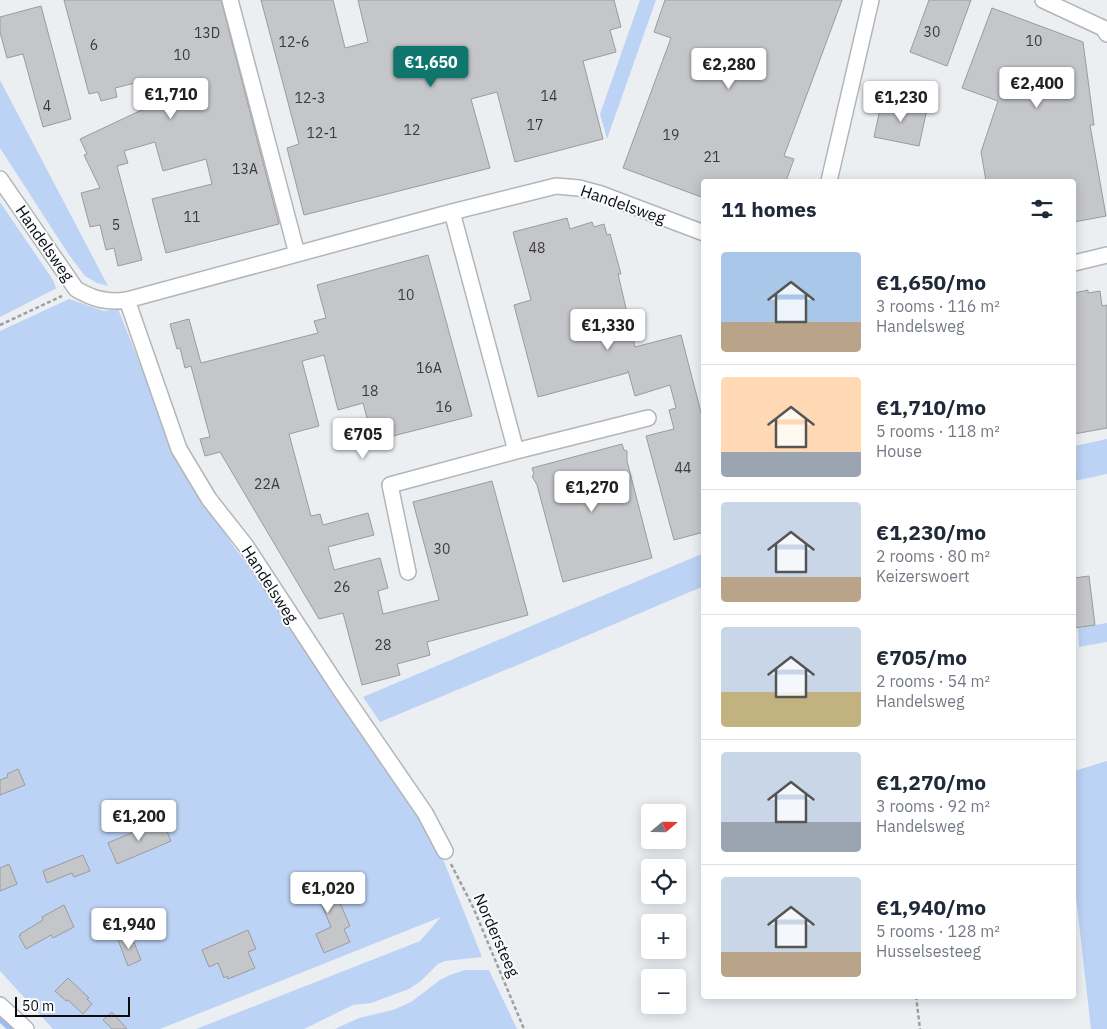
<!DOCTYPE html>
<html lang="en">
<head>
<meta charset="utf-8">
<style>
	:root { --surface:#fff; --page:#f2f2f3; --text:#1f2937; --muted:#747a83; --line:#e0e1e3; --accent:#0f766e }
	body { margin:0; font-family:"IBM Plex Sans",sans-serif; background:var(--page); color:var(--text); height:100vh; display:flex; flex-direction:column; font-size:19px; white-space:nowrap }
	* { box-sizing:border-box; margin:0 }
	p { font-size:16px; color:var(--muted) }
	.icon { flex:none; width:28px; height:28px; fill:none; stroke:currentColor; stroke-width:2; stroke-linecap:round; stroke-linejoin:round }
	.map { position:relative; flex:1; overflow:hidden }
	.details { position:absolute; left:701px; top:179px; width:375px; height:820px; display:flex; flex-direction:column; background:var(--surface); border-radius:5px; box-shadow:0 2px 12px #0003 }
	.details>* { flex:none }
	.needle { width:32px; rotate:70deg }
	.fabs { position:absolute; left:641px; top:804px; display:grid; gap:10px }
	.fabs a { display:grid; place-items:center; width:45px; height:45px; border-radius:5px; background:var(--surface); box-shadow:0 2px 12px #0003; font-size:25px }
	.scale { position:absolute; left:15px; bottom:12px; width:115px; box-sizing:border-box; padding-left:5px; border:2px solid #0c0c0d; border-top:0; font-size:14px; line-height:18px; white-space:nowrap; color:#0c0c0d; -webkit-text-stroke:4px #fafcff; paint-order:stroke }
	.price { position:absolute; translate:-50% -42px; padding:0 11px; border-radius:5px; background:#fff; color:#222; font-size:16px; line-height:32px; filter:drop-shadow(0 1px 2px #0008) }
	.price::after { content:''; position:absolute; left:50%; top:30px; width:15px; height:11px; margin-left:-8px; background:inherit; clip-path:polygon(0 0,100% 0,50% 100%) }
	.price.current { background:var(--accent); color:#fff }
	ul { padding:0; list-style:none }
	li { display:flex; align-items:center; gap:15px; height:125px; padding:0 20px }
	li+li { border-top:1px solid var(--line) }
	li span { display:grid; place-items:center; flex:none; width:140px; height:100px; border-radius:5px; color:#555 }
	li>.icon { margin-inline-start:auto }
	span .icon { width:60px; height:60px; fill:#fffc; stroke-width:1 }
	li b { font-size:21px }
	h2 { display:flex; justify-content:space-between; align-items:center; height:60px; padding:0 20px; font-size:21px }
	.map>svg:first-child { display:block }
</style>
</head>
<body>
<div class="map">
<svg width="1107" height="1029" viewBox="0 0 1107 1029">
	<rect width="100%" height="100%" fill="#eceff2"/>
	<!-- green -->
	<path fill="#bcd3f5" d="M 640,0 L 656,0 L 607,139 L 600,114 Z
		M 0,80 L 108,286 L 97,283 L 85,276 L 69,255 L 0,148 Z
		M 0,202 L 53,280 L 56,288 L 59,287 L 0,317 Z
		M 69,299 L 104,311 L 118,309 L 171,442 L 205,502 L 232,544 L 263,586 L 283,611 L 411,804 L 439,849 L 482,957 L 445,961 L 438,964 L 421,981 L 409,989 L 371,1003 L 353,1005 L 304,1029 L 196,1029 L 420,941 L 441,917 L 160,1029 L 53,1029 L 0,971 L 0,331 Z
		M 1107,439 L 1107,474 L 1074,481 L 1074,446 Z
		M 704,553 L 704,586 L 532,659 L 380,722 L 363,697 Z
		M 1107,623 L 1107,642 L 1079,647 L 1078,628 Z
		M 1107,761 L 1107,1029 L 1091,1029 L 1074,879 L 1074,771 Z
		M 465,970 L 489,970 L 517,1029 L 335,1029 L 359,1018 L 393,1010 L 411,1002 L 440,980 L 450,975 Z"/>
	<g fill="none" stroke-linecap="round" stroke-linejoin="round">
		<!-- stream -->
		<path stroke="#9cbcee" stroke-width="4.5" d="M 0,1020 L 10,1029"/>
	</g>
	<!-- building -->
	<path fill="#c4c6c9" stroke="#999b9e" d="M 64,0 L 221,0 L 279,224 L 166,253 L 152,199 L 212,184 L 206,159 L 163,171 L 155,142 L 124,151 L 128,163 L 117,166 L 142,260 L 118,266 L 114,248 L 106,250 L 100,225 L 90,227 L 81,193 L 100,188 L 84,155 L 87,154 L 80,139 L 146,108 L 139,82 L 115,88 L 117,97 L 101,101 L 98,92 L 89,94 Z
		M 261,0 L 333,0 L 345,48 L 368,42 L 358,0 L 614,0 L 621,27 L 610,30 L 616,52 L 583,61 L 603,139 L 515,162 L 497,92 L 471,99 L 490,168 L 304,215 L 287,148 L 299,144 Z
		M 665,0 L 842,0 L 784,156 L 794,159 L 786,181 L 704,181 L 704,198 L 623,168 L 671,38 L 654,32 Z
		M 929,0 L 971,0 L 947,66 L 910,52 Z
		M 41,6 L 71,119 L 43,127 L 23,54 L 7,58 L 0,32 L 0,17 Z
		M 992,8 L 1083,42 L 1094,125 L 1090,125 L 1106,216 L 1074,222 L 1074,181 L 986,181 L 981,152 L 998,101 L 962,88 Z
		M 882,100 L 927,109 L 919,146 L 874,137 Z
		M 567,218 L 570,229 L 592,222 L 594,227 L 604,224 L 607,235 L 610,234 L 621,274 L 618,274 L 635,347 L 681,335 L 704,424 L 704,532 L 674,540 L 646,436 L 674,429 L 669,410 L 676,408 L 670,385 L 635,396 L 628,371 L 627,373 L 538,397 L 514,305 L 531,300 L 513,232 Z
		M 428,255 L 472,416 L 373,441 L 363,403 L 338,410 L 324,355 L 302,361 L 319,426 L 289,434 L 311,516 L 320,514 L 323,525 L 368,513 L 374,535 L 328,547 L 334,570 L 380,558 L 388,588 L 378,591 L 383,614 L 439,600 L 413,502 L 492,481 L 528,615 L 427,642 L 430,655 L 397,664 L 400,675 L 362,685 L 343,613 L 319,619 L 220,452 L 205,456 L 200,439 L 210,437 L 191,366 L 185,368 L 180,348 L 177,349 L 170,324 L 189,319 L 201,363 L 318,333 L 314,321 L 326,318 L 317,285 Z
		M 1088,290 L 1088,293 L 1100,291 L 1102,306 L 1107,305 L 1107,428 L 1074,434 L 1074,293 Z
		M 622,444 L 624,450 L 627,451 L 627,461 L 652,558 L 563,582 L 537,485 L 532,476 L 534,474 L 532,468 Z
		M 1089,576 L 1095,625 L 1074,628 L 1074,578 Z
		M 18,769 L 25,785 L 0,795 L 0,780 L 8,777 L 7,774 Z
		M 162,820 L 171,841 L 117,864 L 108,843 Z
		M 83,855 L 90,871 L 74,877 L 72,873 L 47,883 L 43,871 Z
		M 9,864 L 17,884 L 0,891 L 0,868 Z
		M 322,878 L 326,888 L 332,885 L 350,926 L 344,929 L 350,942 L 324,953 L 316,934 L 331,927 L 319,898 L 303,904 L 296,889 Z
		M 64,905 L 74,927 L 53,938 L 51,935 L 26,949 L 19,936 L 21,935 L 20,934 L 43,920 L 42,917 Z
		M 248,930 L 256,949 L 248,952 L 255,968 L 228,979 L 227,976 L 224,978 L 218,963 L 209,967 L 202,950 Z
		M 131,935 L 141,960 L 128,966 L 118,940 Z
		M 68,978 L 89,998 L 87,999 L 92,1004 L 83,1014 L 68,1000 L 66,1001 L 55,991 Z
		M 112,1012 L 127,1029 L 112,1029 L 103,1020 Z"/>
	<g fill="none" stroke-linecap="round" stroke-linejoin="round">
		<defs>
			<path id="minor" d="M 230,0 L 297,254
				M 1043,0 L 1103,28 L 1107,34
				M 0,179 L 76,289 C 93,299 107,303 127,300 L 452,212 L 556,186 L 579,188 L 601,194 L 704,233
				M 829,181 L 871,0
				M 452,212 L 516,451
				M 1074,263 L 1107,255
				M 127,300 L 179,449 L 209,499 L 246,546 L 337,685 L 425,813 L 445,851
				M 408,572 L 390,485 L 516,451 L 648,418
				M 0,1005 L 26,1029"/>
		</defs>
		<!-- minor casing -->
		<use href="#minor" stroke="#b3b5b8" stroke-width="18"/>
		<!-- path -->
		<path stroke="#9d9fa1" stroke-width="2.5" stroke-dasharray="4 2.5" stroke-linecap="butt" d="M 0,325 L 62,296
			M 451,864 L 473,907 L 524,1029
			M 916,996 L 920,1029"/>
		<!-- minor -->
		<use href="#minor" stroke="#fff" stroke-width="15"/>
	</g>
	<g text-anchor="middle" stroke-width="4" stroke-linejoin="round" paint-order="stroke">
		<!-- number labels -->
		<g font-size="14" fill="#3a3a3c">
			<text x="932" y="37">30</text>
			<text x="207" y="38">13D</text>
			<text x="1034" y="46">10</text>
			<text x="294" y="47">12-6</text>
			<text x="94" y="50">6</text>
			<text x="182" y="60">10</text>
			<text x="549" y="101">14</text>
			<text x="310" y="103">12-3</text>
			<text x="47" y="111">4</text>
			<text x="535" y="130">17</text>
			<text x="412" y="135">12</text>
			<text x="322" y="138">12-1</text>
			<text x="671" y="140">19</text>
			<text x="712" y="162">21</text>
			<text x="245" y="174">13A</text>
			<text x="192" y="222">11</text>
			<text x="116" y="230">5</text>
			<text x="537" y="253">48</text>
			<text x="406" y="300">10</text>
			<text x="429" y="373">16A</text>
			<text x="370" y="396">18</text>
			<text x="444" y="412">16</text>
			<text x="683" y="473">44</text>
			<text x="267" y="489">22A</text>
			<text x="442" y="554">30</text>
			<text x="342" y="592">26</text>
			<text x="383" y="650">28</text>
		</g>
		<!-- street labels -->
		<g font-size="16" fill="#0c0c0d" stroke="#fafcff">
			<text transform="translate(623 204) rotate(19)" y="6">Handelsweg</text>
			<text transform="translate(45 243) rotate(55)" y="6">Handelsweg</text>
			<text transform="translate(270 584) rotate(57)" y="6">Handelsweg</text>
			<text transform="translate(497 935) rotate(66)" y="6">Nordersteeg</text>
		</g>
	</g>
</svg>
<div class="fabs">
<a><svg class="needle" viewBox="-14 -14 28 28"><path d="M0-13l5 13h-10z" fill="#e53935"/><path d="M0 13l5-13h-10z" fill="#747a83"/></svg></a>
<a><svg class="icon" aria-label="locate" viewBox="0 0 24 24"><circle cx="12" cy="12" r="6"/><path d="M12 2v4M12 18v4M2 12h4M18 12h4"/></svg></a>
<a>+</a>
<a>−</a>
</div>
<div class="scale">50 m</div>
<b class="price current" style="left:431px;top:88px">€1,650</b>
<b class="price" style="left:729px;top:90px">€2,280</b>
<b class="price" style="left:1037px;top:109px">€2,400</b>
<b class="price" style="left:171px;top:120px">€1,710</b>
<b class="price" style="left:901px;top:123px">€1,230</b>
<b class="price" style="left:608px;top:351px">€1,330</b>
<b class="price" style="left:363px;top:460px">€705</b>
<b class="price" style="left:592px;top:513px">€1,270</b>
<b class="price" style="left:139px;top:842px">€1,200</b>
<b class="price" style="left:328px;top:914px">€1,020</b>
<b class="price" style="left:129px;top:950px">€1,940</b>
<section class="details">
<h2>11 homes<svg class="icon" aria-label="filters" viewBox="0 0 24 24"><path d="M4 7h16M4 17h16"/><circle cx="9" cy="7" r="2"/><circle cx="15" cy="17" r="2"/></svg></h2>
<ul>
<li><span style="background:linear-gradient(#a9c7e8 70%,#b9a48a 0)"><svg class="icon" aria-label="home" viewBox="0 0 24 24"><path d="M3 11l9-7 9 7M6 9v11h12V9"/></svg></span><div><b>€1,650/mo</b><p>3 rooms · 116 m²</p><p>Handelsweg</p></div></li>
<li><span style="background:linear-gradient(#ffd9b3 75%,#9aa5b1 0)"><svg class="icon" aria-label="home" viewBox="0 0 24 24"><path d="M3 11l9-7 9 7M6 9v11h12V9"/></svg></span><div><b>€1,710/mo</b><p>5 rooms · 118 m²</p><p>House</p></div></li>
<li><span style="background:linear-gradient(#c9d6e8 75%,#b9a48a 0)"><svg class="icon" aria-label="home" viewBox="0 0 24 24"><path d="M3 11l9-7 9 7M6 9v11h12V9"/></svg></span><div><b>€1,230/mo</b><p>2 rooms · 80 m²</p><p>Keizerswoert</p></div></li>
<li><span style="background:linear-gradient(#c9d6e8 65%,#c2b280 0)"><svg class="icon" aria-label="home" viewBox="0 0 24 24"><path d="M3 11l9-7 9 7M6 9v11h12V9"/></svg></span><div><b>€705/mo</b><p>2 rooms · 54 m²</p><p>Handelsweg</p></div></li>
<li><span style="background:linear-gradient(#c9d6e8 70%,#9aa5b1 0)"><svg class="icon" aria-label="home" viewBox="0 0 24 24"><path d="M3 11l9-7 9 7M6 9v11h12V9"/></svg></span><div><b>€1,270/mo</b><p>3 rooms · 92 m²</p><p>Handelsweg</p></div></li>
<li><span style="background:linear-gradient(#c9d6e8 75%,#b9a48a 0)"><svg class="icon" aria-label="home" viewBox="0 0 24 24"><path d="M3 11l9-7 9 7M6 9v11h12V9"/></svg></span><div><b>€1,940/mo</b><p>5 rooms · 128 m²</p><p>Husselsesteeg</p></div></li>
</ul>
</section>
</div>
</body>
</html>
